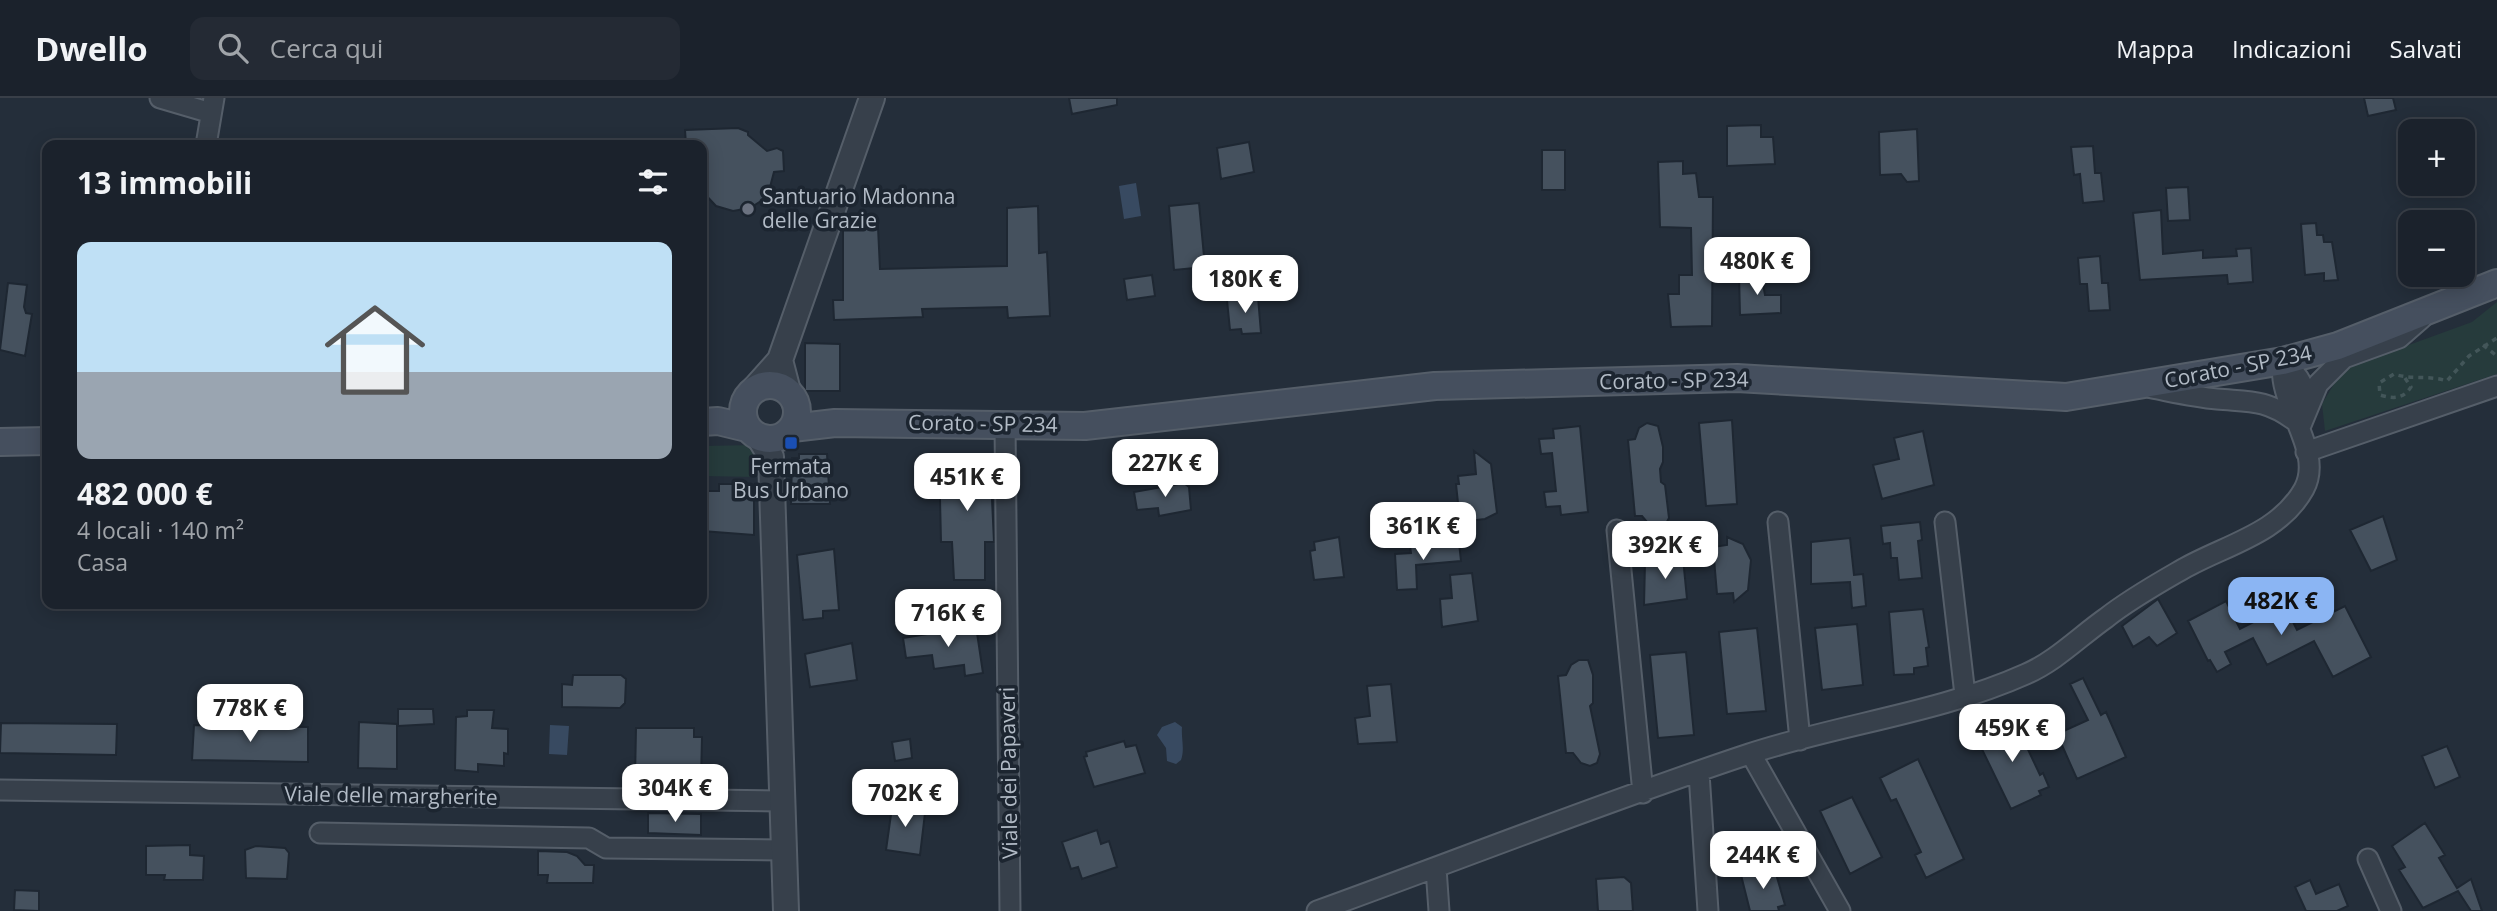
<!DOCTYPE html>
<html lang="it">
<head>
<meta charset="utf-8">
<style>
	:root { --surface:#1b222c; --page:#242a34; --text:#f1f3f6; --muted:#a0a4a9; --line:#393f48; --accent:#8bb5f3 }
	body { margin:0; font-family:"Open Sans",sans-serif; background:var(--page); color:var(--text); height:100vh; display:flex; flex-direction:column; font-size:26px; white-space:nowrap }
	* { box-sizing:border-box; margin:0 }
	p { font-size:23px; color:var(--muted) }
	.icon { flex:none; width:38px; height:38px; fill:none; stroke:currentColor; stroke-width:2; stroke-linecap:round; stroke-linejoin:round }
	.map { position:relative; flex:1; overflow:hidden }
	.side { position:absolute; left:42px; top:42px; width:665px; height:469px; display:flex; flex-direction:column; background:var(--surface); border-radius:14px; box-shadow:0 4px 18px #0003,0 0 0 2px var(--line) }
	.side>* { flex:none }
	.tools { position:absolute; left:2398px; top:21px; display:grid; gap:14px }
	.tools a { display:grid; place-items:center; width:77px; height:77px; border-radius:14px; background:var(--surface); box-shadow:0 4px 18px #0003,0 0 0 2px var(--line); font-size:35px }
	.price { position:absolute; translate:-50% -60px; padding:0 16px; border-radius:14px; background:#fff; color:#222; font-size:23px; line-height:46px; filter:drop-shadow(0 2px 4px #0008) }
	.price::after { content:''; position:absolute; left:50%; top:42px; width:21px; height:16px; margin-left:-10px; background:inherit; clip-path:polygon(0 0,100% 0,50% 100%) }
	.price.on { background:var(--accent); color:#111 }
	ul { padding:0; list-style:none }
	li { display:grid; align-content:center; gap:14px; height:371px; padding:0 35px }
	li+li { border-top:2px solid var(--line) }
	li span { display:grid; place-items:center; height:217px; border-radius:14px; color:#555 }
	li>.icon { margin-inline-start:auto }
	span .icon { width:126px; height:126px; fill:#fffc; stroke-width:1 }
	li b { font-size:30px }
	h2 { display:flex; justify-content:space-between; align-items:center; height:84px; padding:0 35px; font-size:30px }
	header { display:flex; align-items:center; gap:42px; box-sizing:border-box; height:98px; padding:0 35px; background:var(--surface); border-bottom:2px solid var(--line) }
	header strong { font-size:33px }
	nav { display:flex; gap:38px; margin-inline-start:auto; font-size:24px }
	.search { width:490px; height:63px; background:var(--page); display:flex; align-items:center; gap:18px; box-sizing:border-box; padding:0 24px; border-radius:14px; color:var(--muted); font-size:26px }
	.map>svg:first-child { display:block }
</style>
</head>
<body>
<header>
<strong>Dwello</strong>
<div class="search"><svg class="icon" aria-label="search" viewBox="0 0 24 24"><circle cx="10" cy="10" r="6"/><path d="M15 15l6 6"/></svg>Cerca qui</div>
<nav><a>Mappa</a><a>Indicazioni</a><a>Salvati</a></nav>
</header>
<div class="map">
<svg width="2497" height="813" viewBox="0 0 2497 813">
	<rect width="100%" height="100%" fill="#242e3a"/>
	<!-- green -->
	<path fill="#263b3c" d="M 2497,204 L 2497,276 L 2325,333 L 2322,306 L 2343,271 L 2472,224 Z
		M 755,347 L 755,379 L 702,378 L 702,348 Z"/>
	<!-- water -->
	<path fill="#384a61" d="M 1136,85 L 1141,118 L 1124,121 L 1119,88 Z
		M 1175,624 L 1182,629 C 1181,640 1185,651 1181,662 L 1176,666 L 1167,663 L 1166,650 L 1157,637 L 1162,629 Z
		M 550,627 L 569,628 L 567,657 L 549,656 Z"/>
	<!-- building -->
	<path fill="#45515e" stroke="#1e2732" stroke-width="2" d="M 1069,0 L 1117,0 L 1117,7 L 1072,16 Z
		M 2364,0 L 2393,0 L 2396,12 L 2368,18 Z
		M 1761,27 L 1761,39 L 1773,39 L 1775,66 L 1727,68 L 1727,28 Z
		M 738,30 L 748,34 L 748,37 L 767,53 L 777,50 L 783,53 L 784,73 L 774,74 L 769,93 L 761,103 L 750,110 L 733,113 L 716,108 L 702,93 L 702,47 L 686,47 L 685,32 Z
		M 1917,31 L 1919,83 L 1907,84 L 1901,76 L 1880,77 L 1879,34 Z
		M 1249,44 L 1254,74 L 1221,81 L 1217,50 Z
		M 2093,48 L 2095,75 L 2101,75 L 2104,103 L 2083,105 L 2080,76 L 2074,77 L 2071,49 Z
		M 1542,52 L 1565,52 L 1565,92 L 1542,92 Z
		M 1683,63 L 1683,76 L 1696,75 L 1699,99 L 1713,99 L 1712,228 L 1671,229 L 1668,196 L 1679,196 L 1679,177 L 1692,177 L 1691,130 L 1660,129 L 1658,64 Z
		M 2188,89 L 2190,122 L 2168,123 L 2166,90 Z
		M 1199,105 L 1205,169 L 1174,172 L 1169,108 Z
		M 1038,108 L 1039,155 L 1047,154 L 1050,218 L 1008,220 L 1007,209 L 922,211 L 923,219 L 834,222 L 833,202 L 843,202 L 843,130 L 878,129 L 880,171 L 1007,168 L 1007,110 Z
		M 2161,112 L 2163,156 L 2203,152 L 2203,160 L 2237,158 L 2236,151 L 2251,150 L 2253,184 L 2228,186 L 2227,177 L 2140,182 L 2133,115 Z
		M 2316,125 L 2317,137 L 2323,137 L 2324,144 L 2332,144 L 2338,182 L 2324,183 L 2324,175 L 2305,177 L 2301,126 Z
		M 2100,158 L 2102,185 L 2108,185 L 2110,212 L 2089,213 L 2087,186 L 2080,186 L 2078,160 Z
		M 1761,175 L 1765,197 L 1781,197 L 1781,215 L 1740,217 L 1739,176 Z
		M 1152,177 L 1155,198 L 1127,202 L 1124,181 Z
		M 8,185 L 27,187 L 24,209 L 26,215 L 32,216 L 25,258 L 0,252 Z
		M 1258,199 L 1261,235 L 1242,236 L 1241,231 L 1230,232 L 1227,202 Z
		M 805,245 L 840,246 L 840,293 L 805,293 Z
		M 1732,322 L 1737,406 L 1706,408 L 1699,325 Z
		M 1647,325 L 1658,328 L 1663,349 L 1663,364 L 1660,371 L 1661,384 L 1665,387 L 1669,420 L 1663,431 L 1652,430 L 1642,418 L 1635,418 L 1628,342 L 1635,341 L 1639,330 Z
		M 1580,328 L 1588,414 L 1561,417 L 1560,408 L 1546,409 L 1544,394 L 1556,393 L 1552,355 L 1541,356 L 1539,341 L 1554,340 L 1553,331 Z
		M 1923,333 L 1934,387 L 1882,401 L 1873,367 L 1899,361 L 1894,340 Z
		M 1474,353 L 1491,366 L 1497,415 L 1485,421 L 1460,424 L 1456,386 L 1459,386 L 1458,378 L 1476,376 Z
		M 799,356 L 827,356 L 830,406 L 791,406 L 792,360 L 799,360 Z
		M 990,358 L 994,444 L 985,444 L 985,482 L 954,482 L 952,444 L 941,444 L 939,359 Z
		M 1184,385 L 1189,389 L 1191,412 L 1159,418 L 1158,410 L 1137,412 L 1134,394 Z
		M 719,386 L 742,386 L 742,398 L 754,398 L 754,437 L 702,433 L 702,393 L 719,393 Z
		M 2383,418 L 2397,462 L 2371,473 L 2350,432 Z
		M 1920,424 L 1922,442 L 1918,443 L 1922,480 L 1899,482 L 1897,460 L 1891,460 L 1890,445 L 1883,446 L 1881,428 Z
		M 1339,439 L 1344,479 L 1314,482 L 1310,453 L 1315,452 L 1314,444 Z
		M 1727,439 L 1743,446 L 1751,462 L 1748,492 L 1734,504 L 1733,495 L 1717,496 L 1713,449 L 1727,447 Z
		M 1850,440 L 1854,477 L 1863,476 L 1866,508 L 1852,510 L 1850,484 L 1811,486 L 1811,444 Z
		M 1459,445 L 1461,463 L 1416,467 L 1417,491 L 1397,492 L 1395,456 L 1411,455 L 1410,448 Z
		M 834,451 L 839,512 L 823,513 L 823,520 L 803,522 L 797,457 Z
		M 1683,460 L 1687,501 L 1644,507 L 1645,464 Z
		M 1472,475 L 1478,523 L 1442,529 L 1440,501 L 1452,500 L 1450,477 Z
		M 2158,501 L 2177,535 L 2157,548 L 2149,539 L 2133,549 L 2122,528 Z
		M 2226,503 L 2240,531 L 2285,508 L 2297,532 L 2345,508 L 2371,559 L 2333,579 L 2314,543 L 2267,567 L 2253,540 L 2225,554 L 2231,566 L 2217,574 L 2210,562 L 2208,563 L 2188,523 Z
		M 1923,511 L 1929,549 L 1926,550 L 1928,568 L 1914,570 L 1914,576 L 1894,577 L 1889,514 Z
		M 1857,526 L 1863,587 L 1822,592 L 1815,530 Z
		M 976,528 L 983,575 L 965,578 L 964,567 L 934,571 L 932,557 L 906,560 L 903,540 Z
		M 1757,530 L 1766,613 L 1727,616 L 1719,534 Z
		M 852,545 L 857,582 L 810,589 L 805,556 Z
		M 1686,554 L 1694,637 L 1658,640 L 1650,557 Z
		M 1579,562 L 1588,562 L 1593,577 L 1593,605 L 1590,608 L 1600,656 L 1597,665 L 1590,668 L 1581,665 L 1573,655 L 1566,655 L 1558,578 L 1566,577 L 1571,567 Z
		M 573,577 L 621,577 L 626,581 L 625,605 L 620,610 L 562,609 L 562,586 L 572,587 Z
		M 2083,580 L 2101,617 L 2106,614 L 2126,659 L 2077,681 L 2057,636 L 2088,622 L 2070,586 Z
		M 1391,586 L 1397,644 L 1358,646 L 1355,620 L 1370,618 L 1367,588 Z
		M 398,611 L 433,611 L 434,626 L 398,628 Z
		M 467,612 L 494,612 L 492,630 L 508,631 L 508,656 L 504,655 L 504,668 L 478,666 L 478,674 L 455,672 L 456,619 L 467,618 Z
		M 2008,623 L 2010,628 L 2016,626 L 2040,677 L 2043,675 L 2049,689 L 2039,693 L 2041,697 L 2011,711 L 1976,639 Z
		M 359,624 L 397,626 L 397,671 L 358,670 Z
		M 1,625 L 117,626 L 116,657 L 0,655 Z
		M 194,627 L 308,629 L 308,664 L 192,662 Z
		M 636,630 L 694,630 L 694,639 L 702,639 L 701,682 L 635,680 Z
		M 910,641 L 912,660 L 895,663 L 892,644 Z
		M 1124,643 L 1126,649 L 1136,647 L 1145,675 L 1094,689 L 1084,659 L 1087,658 L 1086,654 Z
		M 2447,648 L 2460,679 L 2435,690 L 2422,658 Z
		M 1918,661 L 1964,761 L 1926,780 L 1915,757 L 1921,754 L 1896,701 L 1891,703 L 1880,680 Z
		M 1852,699 L 1882,759 L 1850,776 L 1820,713 Z
		M 893,702 L 913,705 L 912,713 L 925,715 L 920,757 L 886,752 Z
		M 648,715 L 701,716 L 701,737 L 648,735 Z
		M 2425,725 L 2445,757 L 2439,760 L 2457,790 L 2471,781 L 2482,813 L 2471,813 L 2458,793 L 2423,810 L 2399,772 L 2405,769 L 2392,748 Z
		M 1097,732 L 1101,746 L 1109,743 L 1117,769 L 1082,781 L 1078,769 L 1071,771 L 1062,744 Z
		M 190,747 L 190,757 L 204,758 L 203,782 L 164,782 L 165,777 L 146,777 L 146,748 Z
		M 256,748 L 285,750 L 289,755 L 287,781 L 246,780 L 245,752 Z
		M 538,753 L 567,754 L 577,758 L 585,767 L 594,767 L 593,785 L 547,785 L 548,777 L 538,777 Z
		M 1774,769 L 1785,807 L 1778,809 L 1779,813 L 1750,813 L 1741,777 Z
		M 1624,779 L 1631,785 L 1633,813 L 1598,813 L 1596,781 Z
		M 2310,782 L 2316,796 L 2339,786 L 2348,808 L 2337,813 L 2306,813 L 2295,789 Z
		M 15,792 L 39,793 L 39,813 L 14,812 Z"/>
	<g fill="none" stroke-linecap="round" stroke-linejoin="round">
		<defs>
			<path id="minor" d="M 160,0 L 211,15
				M 206,47 L 214,0
				M 2283,263 C 2299,278 2308,289 2304,312
				M 2152,290 C 2173,294 2195,299 2217,301 C 2250,304 2265,301 2294,322
				M 1005,326 L 1010,813
				M 2301,327 L 2318,286 L 2344,260 L 2399,240 L 2422,220
				M 2306,354 L 2497,288
				M 1778,424 L 1800,642
				M 1945,424 L 1965,597
				M 1617,432 L 1643,695
				M 1751,656 L 1840,813
				M 1699,675 L 1708,813
				M 0,692 L 782,703
				M 320,735 L 589,740 L 606,750 L 784,752
				M 2368,761 L 2391,813
				M 1436,770 L 1439,813
				M 1317,813 C 1461,761 1604,704 1749,656 C 1840,626 1939,615 2026,576 C 2056,563 2079,539 2106,520 C 2130,501 2157,486 2183,471 C 2225,447 2279,436 2304,391 C 2325,352 2276,306 2283,263"/>
			<path id="tertiary" d="M 780,262 L 788,293
				M 755,290 L 780,262 L 872,0
				M 759,339 L 771,359 L 786,813"/>
			<path id="secondary" d="M743 314a27 27 0 1 1 54 0a27 27 0 1 1-54 0Z
				M 702,324 L 718,323 L 747,330
				M 792,330 L 835,325 L 1085,328 L 1435,288 L 1737,280 L 2066,299 L 2283,263 L 2338,248 L 2497,185
				M 0,344 L 47,343"/>
		</defs>
		<!-- minor casing -->
		<use href="#minor" stroke="#555e69" stroke-width="23"/>
		<!-- tertiary casing -->
		<use href="#tertiary" stroke="#555e69" stroke-width="28"/>
		<!-- secondary casing -->
		<use href="#secondary" stroke="#555e69" stroke-width="30"/>
		<!-- path -->
		<path stroke="#435659" stroke-width="3.5" stroke-dasharray="5 5" stroke-linecap="butt" d="M 2483,247 L 2497,258
			M 2405,280 L 2411,289 C 2403,301 2394,301 2380,297 L 2379,285 L 2394,276 C 2411,282 2429,277 2447,283 L 2469,258 L 2497,240"/>
		<!-- minor -->
		<use href="#minor" stroke="#37404b" stroke-width="19"/>
		<!-- tertiary -->
		<use href="#tertiary" stroke="#37404b" stroke-width="24"/>
		<!-- secondary -->
		<use href="#secondary" stroke="#454f5e" stroke-width="26"/>
	</g>
	<!-- markers -->
	<circle fill="#6b7280" stroke="#1c2530" stroke-width="2.5" cx="748" cy="111" r="7"/>
	<rect fill="#1a4fb4" stroke="#1c2530" stroke-width="2.5" x="784" y="338" width="14" height="14" rx="3.5"/>
	<g text-anchor="middle" stroke-width="7" stroke-linejoin="round" paint-order="stroke">
		<!-- poi labels -->
		<g font-size="21" fill="#b2bbc6" stroke="#1c2530" text-anchor="start">
			<text x="762" y="106">Santuario Madonna<tspan x="762" dy="24">delle Grazie</tspan></text>
			<text x="791" y="376" text-anchor="middle">Fermata<tspan x="791" dy="24">Bus Urbano</tspan></text>
		</g>
		<!-- street labels -->
		<g font-size="21" fill="#b2bbc6" stroke="#1c2530">
			<text transform="translate(2238 269) rotate(-11)" y="7">Corato - SP 234</text>
			<text transform="translate(1674 283) rotate(-1)" y="7">Corato - SP 234</text>
			<text transform="translate(983 326) rotate(1)" y="7">Corato - SP 234</text>
			<text transform="translate(1009 675) rotate(-91)" y="7">Viale dei Papaveri</text>
			<text transform="translate(391 698) rotate(1)" y="7">Viale delle margherite</text>
		</g>
	</g>
</svg>
<div class="tools">
<a>+</a>
<a>−</a>
</div>
<b class="price" style="left:1757px;top:199px">480K €</b>
<b class="price" style="left:1245px;top:217px">180K €</b>
<b class="price" style="left:1165px;top:401px">227K €</b>
<b class="price" style="left:967px;top:415px">451K €</b>
<b class="price" style="left:1423px;top:464px">361K €</b>
<b class="price" style="left:1665px;top:483px">392K €</b>
<b class="price on" style="left:2281px;top:539px">482K €</b>
<b class="price" style="left:948px;top:551px">716K €</b>
<b class="price" style="left:250px;top:646px">778K €</b>
<b class="price" style="left:2012px;top:666px">459K €</b>
<b class="price" style="left:675px;top:726px">304K €</b>
<b class="price" style="left:905px;top:731px">702K €</b>
<b class="price" style="left:1763px;top:793px">244K €</b>
<section class="side">
<h2>13 immobili<svg class="icon" aria-label="filters" viewBox="0 0 24 24"><path d="M4 7h16M4 17h16"/><circle cx="9" cy="7" r="2"/><circle cx="15" cy="17" r="2"/></svg></h2>
<ul>
<li><span style="background:linear-gradient(#bfe0f5 60%,#9aa5b1 0)"><svg class="icon" aria-label="home" viewBox="0 0 24 24"><path d="M3 11l9-7 9 7M6 9v11h12V9"/></svg></span><div><b>482 000 €</b><p>4 locali · 140 m²</p><p>Casa</p></div></li>
</ul>
</section>
</div>
</body>
</html>
